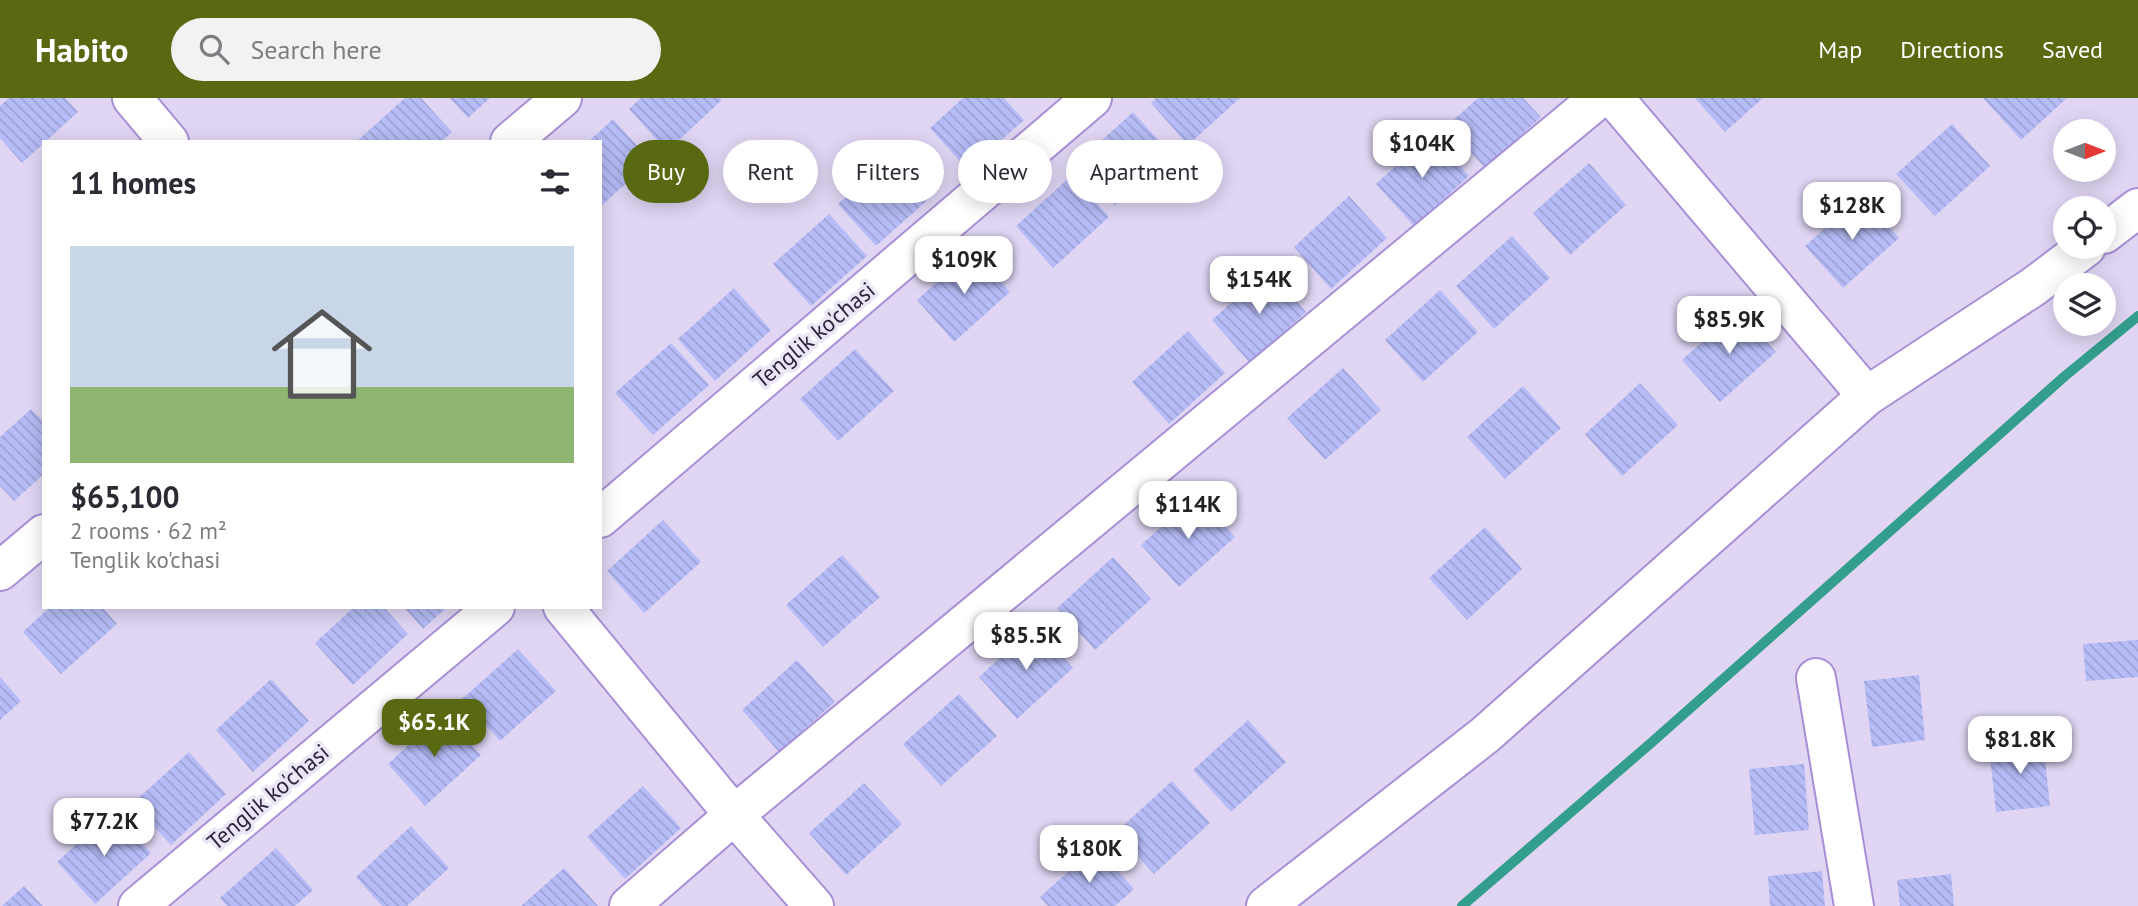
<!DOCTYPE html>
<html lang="en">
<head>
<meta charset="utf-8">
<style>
	:root { --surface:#fff; --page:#f2f2f3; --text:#2b2b33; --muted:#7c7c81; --line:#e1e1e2; --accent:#596912 }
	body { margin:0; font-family:"PT Sans",sans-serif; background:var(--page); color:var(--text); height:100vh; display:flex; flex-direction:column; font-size:26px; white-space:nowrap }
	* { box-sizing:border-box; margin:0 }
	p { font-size:23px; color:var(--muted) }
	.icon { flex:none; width:38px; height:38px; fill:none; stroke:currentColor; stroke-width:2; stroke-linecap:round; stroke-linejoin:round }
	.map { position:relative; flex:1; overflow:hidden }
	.drawer { position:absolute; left:42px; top:42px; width:560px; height:469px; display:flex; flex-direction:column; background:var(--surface); border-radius:0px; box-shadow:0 4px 18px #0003 }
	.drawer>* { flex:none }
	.banner { position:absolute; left:623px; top:42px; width:665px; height:63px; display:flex; gap:14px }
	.needle { width:46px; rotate:90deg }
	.buttons { position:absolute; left:2053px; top:21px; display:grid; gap:14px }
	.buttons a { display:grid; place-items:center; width:63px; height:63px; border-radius:50%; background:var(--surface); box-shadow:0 4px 18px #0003; font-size:35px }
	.price { position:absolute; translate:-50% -60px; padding:0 16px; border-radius:14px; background:#fff; color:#222; font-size:23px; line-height:46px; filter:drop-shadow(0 2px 4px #0008) }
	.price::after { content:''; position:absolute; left:50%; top:42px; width:21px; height:16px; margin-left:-10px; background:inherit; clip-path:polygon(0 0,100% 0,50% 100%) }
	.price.on { background:var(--accent); color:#fff }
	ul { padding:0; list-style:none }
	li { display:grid; align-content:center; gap:14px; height:371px; padding:0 28px }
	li+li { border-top:2px solid var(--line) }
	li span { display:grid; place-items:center; height:217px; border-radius:0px; color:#555 }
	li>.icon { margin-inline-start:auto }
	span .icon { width:126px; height:126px; fill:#fffc; stroke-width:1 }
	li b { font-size:30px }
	h2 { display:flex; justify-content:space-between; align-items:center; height:84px; padding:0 28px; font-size:30px }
	.pill { padding:0 24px; border-radius:32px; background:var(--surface); box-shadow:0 4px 18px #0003; font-size:24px; line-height:63px }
	.pill.on { background:var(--accent); color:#fff }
	header { display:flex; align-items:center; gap:42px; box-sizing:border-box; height:98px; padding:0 35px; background:var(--accent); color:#fff }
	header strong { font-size:33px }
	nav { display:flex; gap:38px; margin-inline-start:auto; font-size:24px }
	.search { width:490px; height:63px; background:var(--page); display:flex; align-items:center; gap:18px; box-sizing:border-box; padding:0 24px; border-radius:38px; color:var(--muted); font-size:26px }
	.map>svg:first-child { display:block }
</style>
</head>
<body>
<header>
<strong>Habito</strong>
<div class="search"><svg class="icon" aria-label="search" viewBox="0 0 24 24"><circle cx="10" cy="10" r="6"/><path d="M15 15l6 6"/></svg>Search here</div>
<nav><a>Map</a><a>Directions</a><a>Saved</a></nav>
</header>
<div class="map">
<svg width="2138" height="808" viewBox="0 0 2138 808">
	<defs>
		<pattern id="building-back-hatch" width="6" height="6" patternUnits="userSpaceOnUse" patternTransform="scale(1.75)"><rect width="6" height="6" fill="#b6bcf7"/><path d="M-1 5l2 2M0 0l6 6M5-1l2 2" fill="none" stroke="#9da1d5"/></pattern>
	</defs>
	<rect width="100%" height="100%" fill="#e0d6f4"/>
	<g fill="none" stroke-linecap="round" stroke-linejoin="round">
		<!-- stream -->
		<path stroke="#339e8d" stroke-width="10" d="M 1462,808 L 1651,645 L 2065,278 L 2138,218"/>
	</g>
	<!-- building -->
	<path fill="url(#building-back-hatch)" d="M 9,0 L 65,0 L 78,14 L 22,65 L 0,40 L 0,8 Z
		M 405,0 L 421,0 L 452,34 L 441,44 L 359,44 L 358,42 Z
		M 450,0 L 490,0 L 468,20 Z
		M 641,0 L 720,0 L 722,2 L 667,53 L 629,11 Z
		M 963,0 L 1004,0 L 1024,22 L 968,72 L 930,30 Z
		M 1156,0 L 1240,0 L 1188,47 L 1151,5 Z
		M 1478,0 L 1523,0 L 1541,19 L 1485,70 L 1447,28 Z
		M 1695,0 L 1763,0 L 1725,34 Z
		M 1983,0 L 2067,0 L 2021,42 Z
		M 1133,14 L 1171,56 L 1115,107 L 1077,65 Z
		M 613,21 L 651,63 L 600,109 L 600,44 L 588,44 Z
		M 1952,26 L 1990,68 L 1935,118 L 1896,76 Z
		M 1431,36 L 1469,78 L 1414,128 L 1376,86 Z
		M 894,56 L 932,98 L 876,148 L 838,106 Z
		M 1589,65 L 1626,107 L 1570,157 L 1533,115 Z
		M 1072,77 L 1109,119 L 1053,170 L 1016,128 Z
		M 1349,98 L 1387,140 L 1331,191 L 1294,149 Z
		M 1861,98 L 1899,140 L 1843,190 L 1805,148 Z
		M 829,116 L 867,158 L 811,208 L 773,166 Z
		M 1512,138 L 1550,180 L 1494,231 L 1456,188 Z
		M 973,152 L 1010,194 L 954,244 L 917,202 Z
		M 1268,172 L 1306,214 L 1250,265 L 1212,222 Z
		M 734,190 L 771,232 L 715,283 L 678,241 Z
		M 1440,192 L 1478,234 L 1423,284 L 1385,242 Z
		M 1738,212 L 1776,254 L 1720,304 L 1682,262 Z
		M 1188,233 L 1225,275 L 1169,326 L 1132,284 Z
		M 671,245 L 709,287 L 653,337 L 615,295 Z
		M 855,251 L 894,293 L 838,343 L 800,301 Z
		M 1343,270 L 1381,312 L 1325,362 L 1287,320 Z
		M 1640,285 L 1678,327 L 1622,378 L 1585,336 Z
		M 1523,288 L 1561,330 L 1505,381 L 1467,339 Z
		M 31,311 L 44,324 L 44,376 L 14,403 L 0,388 L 0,339 Z
		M 1197,397 L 1235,439 L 1179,489 L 1141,447 Z
		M 663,422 L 701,464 L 644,515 L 607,473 Z
		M 1485,429 L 1522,471 L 1467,522 L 1429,480 Z
		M 842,457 L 880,499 L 823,549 L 786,507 Z
		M 1113,459 L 1151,501 L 1095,552 L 1057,510 Z
		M 50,509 L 102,509 L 117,526 L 61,576 L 23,534 Z
		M 354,509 L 384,509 L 408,536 L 353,587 L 315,545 Z
		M 404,509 L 447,509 L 423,531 Z
		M 1035,528 L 1073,570 L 1017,621 L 979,579 Z
		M 2138,542 L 2138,579 L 2086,583 L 2083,546 Z
		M 518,551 L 556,593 L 500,643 L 462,601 Z
		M 797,562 L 835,604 L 779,654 L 742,612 Z
		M 1919,577 L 1925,642 L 1872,649 L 1864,583 Z
		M 0,579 L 21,603 L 0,622 Z
		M 271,581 L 309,623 L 253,674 L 216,632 Z
		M 959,596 L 997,638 L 941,688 L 903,646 Z
		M 443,615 L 481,657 L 425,708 L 388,666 Z
		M 1248,622 L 1286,664 L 1231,714 L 1193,672 Z
		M 2043,643 L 2050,708 L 1996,714 L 1989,649 Z
		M 189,654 L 226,696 L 171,747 L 133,705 Z
		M 1804,666 L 1809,732 L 1755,737 L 1749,671 Z
		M 1172,683 L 1210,725 L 1154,776 L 1116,734 Z
		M 864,685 L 902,726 L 846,777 L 809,735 Z
		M 643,688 L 681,730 L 625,781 L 587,739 Z
		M 113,713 L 151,755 L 95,806 L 57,764 Z
		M 411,728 L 449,770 L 407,808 L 382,808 L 356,779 Z
		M 1096,749 L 1134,791 L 1115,808 L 1048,808 L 1040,799 Z
		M 276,750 L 313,792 L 295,808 L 227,808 L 220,800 Z
		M 564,770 L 598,808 L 521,808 Z
		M 1822,773 L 1825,808 L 1770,808 L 1768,778 Z
		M 1951,776 L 1954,808 L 1900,808 L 1897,782 Z
		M 24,788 L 43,808 L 2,808 Z"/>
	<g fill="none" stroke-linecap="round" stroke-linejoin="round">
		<defs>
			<path id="minor" d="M 132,0 L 169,44
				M 1614,0 L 1867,298
				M 510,44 L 562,0
				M 2104,136 L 2138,110
				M 600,420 L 1092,0
				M 0,473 L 44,436
				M 563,509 L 734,717 L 814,808
				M 1816,580 L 1854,808
				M 138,808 L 495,509
				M 629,808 L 734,717 L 1599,0
				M 1266,808 L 1485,637 L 1867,298 L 2033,189 L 2086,149"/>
		</defs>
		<!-- minor casing -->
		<use href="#minor" stroke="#a88fd5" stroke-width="42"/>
		<!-- minor -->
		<use href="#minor" stroke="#fff" stroke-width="38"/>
	</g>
	<g text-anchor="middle" stroke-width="7" stroke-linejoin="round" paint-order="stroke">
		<!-- street labels -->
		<g font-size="23" fill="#2d233f" stroke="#ebe6f5">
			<text transform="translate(814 237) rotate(-40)" y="8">Tenglik ko'chasi</text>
			<text transform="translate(268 699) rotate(-40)" y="8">Tenglik ko'chasi</text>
		</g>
	</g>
</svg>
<div class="buttons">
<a><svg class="needle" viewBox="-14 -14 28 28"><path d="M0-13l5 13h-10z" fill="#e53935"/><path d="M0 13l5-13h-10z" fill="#7c7c81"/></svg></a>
<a><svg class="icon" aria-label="locate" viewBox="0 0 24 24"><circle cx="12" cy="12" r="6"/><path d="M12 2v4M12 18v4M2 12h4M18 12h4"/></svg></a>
<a><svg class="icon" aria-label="layers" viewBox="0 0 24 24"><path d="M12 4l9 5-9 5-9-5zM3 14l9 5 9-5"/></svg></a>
</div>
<b class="price" style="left:1422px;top:82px">$104K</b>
<b class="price" style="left:1852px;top:144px">$128K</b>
<b class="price" style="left:964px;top:198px">$109K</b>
<b class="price" style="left:1259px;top:218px">$154K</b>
<b class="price" style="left:1729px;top:258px">$85.9K</b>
<b class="price" style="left:1188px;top:443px">$114K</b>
<b class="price" style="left:1026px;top:574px">$85.5K</b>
<b class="price on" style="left:434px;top:661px">$65.1K</b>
<b class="price" style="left:2020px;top:678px">$81.8K</b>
<b class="price" style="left:104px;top:760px">$77.2K</b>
<b class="price" style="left:1089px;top:787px">$180K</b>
<div class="banner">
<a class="pill on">Buy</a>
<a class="pill">Rent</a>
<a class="pill">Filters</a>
<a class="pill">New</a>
<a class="pill">Apartment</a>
</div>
<section class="drawer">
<h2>11 homes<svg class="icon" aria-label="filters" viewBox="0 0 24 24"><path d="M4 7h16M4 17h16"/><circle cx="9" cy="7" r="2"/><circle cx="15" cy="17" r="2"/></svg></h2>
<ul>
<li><span style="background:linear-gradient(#c9d6e8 65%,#8fb573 0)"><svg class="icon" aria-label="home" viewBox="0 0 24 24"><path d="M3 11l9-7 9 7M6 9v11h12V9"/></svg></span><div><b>$65,100</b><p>2 rooms · 62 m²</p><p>Tenglik ko'chasi</p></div></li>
</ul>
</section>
</div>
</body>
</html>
